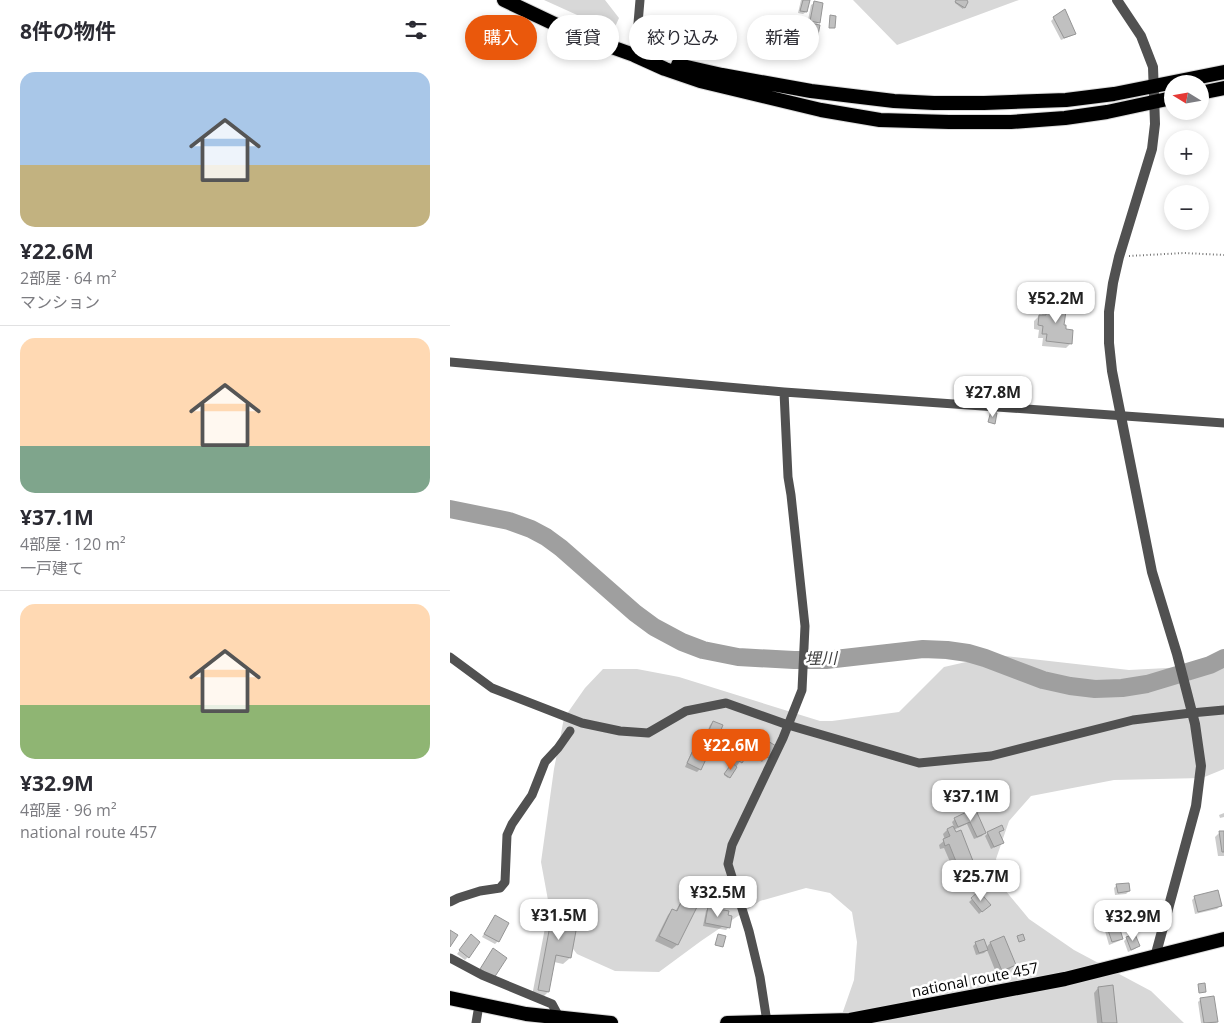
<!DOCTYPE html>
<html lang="ja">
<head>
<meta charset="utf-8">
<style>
	:root { --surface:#fff; --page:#f2f2f3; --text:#2b2b33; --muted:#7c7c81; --line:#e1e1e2; --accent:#ea580c }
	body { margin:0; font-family:"Open Sans","Noto Sans JP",sans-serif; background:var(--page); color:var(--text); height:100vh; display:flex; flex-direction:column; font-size:19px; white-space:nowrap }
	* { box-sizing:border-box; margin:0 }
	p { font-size:16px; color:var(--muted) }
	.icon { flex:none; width:28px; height:28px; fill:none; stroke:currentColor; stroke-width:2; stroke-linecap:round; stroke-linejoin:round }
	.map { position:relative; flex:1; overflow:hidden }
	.side { display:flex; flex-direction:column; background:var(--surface); width:450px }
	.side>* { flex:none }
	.hud { position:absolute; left:15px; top:15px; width:475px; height:45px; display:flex; gap:10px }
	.needle { width:32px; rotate:281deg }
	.fabs { position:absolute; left:714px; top:75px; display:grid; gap:10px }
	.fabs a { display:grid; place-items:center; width:45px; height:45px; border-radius:50%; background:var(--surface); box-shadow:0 2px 8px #0003; font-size:25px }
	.price { position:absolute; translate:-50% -42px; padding:0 11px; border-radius:10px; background:#fff; color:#222; font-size:16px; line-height:32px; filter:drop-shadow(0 1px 2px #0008) }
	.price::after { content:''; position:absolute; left:50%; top:30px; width:15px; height:11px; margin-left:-8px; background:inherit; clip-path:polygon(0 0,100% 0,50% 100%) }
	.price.current { background:var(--accent); color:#fff }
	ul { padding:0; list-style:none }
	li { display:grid; align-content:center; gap:10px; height:265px; padding:0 20px }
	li+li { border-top:1px solid var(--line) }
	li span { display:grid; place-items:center; height:155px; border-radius:15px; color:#555 }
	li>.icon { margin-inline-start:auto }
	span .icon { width:90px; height:90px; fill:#fffc; stroke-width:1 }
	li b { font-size:21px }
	h2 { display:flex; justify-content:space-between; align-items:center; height:60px; padding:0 20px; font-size:21px }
	.tag { padding:0 18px; border-radius:22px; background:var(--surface); box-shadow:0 2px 8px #0003; font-size:18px; line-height:45px }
	.tag.current { background:var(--accent); color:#fff }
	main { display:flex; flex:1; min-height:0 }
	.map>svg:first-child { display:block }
</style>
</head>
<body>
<main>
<section class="side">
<h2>8件の物件<svg class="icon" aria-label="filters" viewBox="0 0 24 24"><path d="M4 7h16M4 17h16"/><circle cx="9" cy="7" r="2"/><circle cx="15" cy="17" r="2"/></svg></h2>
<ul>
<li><span style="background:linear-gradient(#a9c7e8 60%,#c2b280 0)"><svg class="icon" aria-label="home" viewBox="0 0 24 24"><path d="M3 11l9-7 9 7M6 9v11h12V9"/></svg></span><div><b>¥22.6M</b><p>2部屋 · 64 m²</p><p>マンション</p></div></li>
<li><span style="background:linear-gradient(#ffd9b3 70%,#7fa58c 0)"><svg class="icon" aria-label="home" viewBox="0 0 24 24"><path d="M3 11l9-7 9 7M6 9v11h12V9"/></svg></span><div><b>¥37.1M</b><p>4部屋 · 120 m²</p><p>一戸建て</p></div></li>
<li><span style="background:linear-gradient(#ffd9b3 65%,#8fb573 0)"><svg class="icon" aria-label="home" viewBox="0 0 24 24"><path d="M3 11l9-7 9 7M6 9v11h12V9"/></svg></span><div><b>¥32.9M</b><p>4部屋 · 96 m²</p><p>national route 457</p></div></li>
</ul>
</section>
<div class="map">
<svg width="774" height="1023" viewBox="0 0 774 1023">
	<rect width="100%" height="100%" fill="#fff"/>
	<!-- green -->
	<path fill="#d8d8d8" d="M 94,0 L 155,0 L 169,18 L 165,27 L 147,24 Z
		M 403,0 L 569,0 L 447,45 Z
		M 547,655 L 679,670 L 774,665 L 774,769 L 752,778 L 664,780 L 581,796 L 559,821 L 546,859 L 555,890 L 579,919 L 624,950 L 701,991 L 734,1023 L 389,1023 L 404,980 L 407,942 L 402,912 L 380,893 L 356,888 L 310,901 L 251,941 L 209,972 L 165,971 L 127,954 L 102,922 L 91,862 L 104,769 L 114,718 L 135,688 L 153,669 L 187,669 L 229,677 L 370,721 L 382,721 L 449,712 L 494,667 Z"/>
	<!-- shadow -->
	<path fill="#0003" d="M 351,0 L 358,0 L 356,12 L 353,14 L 348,13 Z
		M 507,0 L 515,0 L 517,2 L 513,9 L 505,3 Z
		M 364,3 L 369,22 L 365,26 L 365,45 L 362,48 L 353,46 L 355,27 L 357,25 L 361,5 Z
		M 604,18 L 624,34 L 621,36 L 611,40 L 601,21 Z
		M 597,303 L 613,326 L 621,343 L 616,348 L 592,346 L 593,338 L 588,338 L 589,330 L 584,329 L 584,321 L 589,316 L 592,316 L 593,308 Z
		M 263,722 L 264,741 L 262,744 L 254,740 L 260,725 Z
		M 281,734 L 298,745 L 324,747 L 312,762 L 297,752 L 278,778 L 274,775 L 283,764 L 266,753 L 276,738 Z
		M 248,741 L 250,769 L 247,772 L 235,767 L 245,744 Z
		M 524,810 L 534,833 L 532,836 L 524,839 L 517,824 L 503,830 L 527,874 L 522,879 L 516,881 L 514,875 L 507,878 L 494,848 L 490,849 L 489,845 L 495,840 L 493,834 L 497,830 L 504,827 L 502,822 L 505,819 Z
		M 774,813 L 774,817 L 770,818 L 769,815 Z
		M 552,830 L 548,833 L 552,842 L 549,845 L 541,849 L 535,836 L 538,833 Z
		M 770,832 L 774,832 L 774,856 L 768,856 L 765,837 Z
		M 667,885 L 679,891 L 676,894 L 665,895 L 664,888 Z
		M 529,893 L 539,905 L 529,914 L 519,902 Z
		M 745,897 L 770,906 L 767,909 L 745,914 L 742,900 Z
		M 233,900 L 227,945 L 222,949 L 205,941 L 218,915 L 222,910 L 225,912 L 229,905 Z
		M 104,905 L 120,958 L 113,964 L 104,962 L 98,992 L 92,998 L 82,996 L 98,912 Z
		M 258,908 L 279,927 L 276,930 L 253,926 L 256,911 Z
		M 45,917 L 48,941 L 45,944 L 32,937 L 42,920 Z
		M 658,928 L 672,938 L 669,941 L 659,945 L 655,931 Z
		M 677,938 L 688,946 L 685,949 L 678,952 L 674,941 Z
		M 18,939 L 18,957 L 15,960 L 7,954 Z
		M 526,943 L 536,948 L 540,943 L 564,965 L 559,970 L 547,975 L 537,950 L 534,953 L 526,955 L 523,946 Z
		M 648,988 L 666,1023 L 647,1023 L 644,993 Z
		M 751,999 L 767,1022 L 766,1023 L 751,1023 L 748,1002 Z"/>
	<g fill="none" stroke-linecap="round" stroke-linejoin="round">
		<!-- river -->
		<path stroke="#9f9f9f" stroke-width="18" d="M 0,509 L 59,521 L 81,529 L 96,537 L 111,548 L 185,613 L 204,627 L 232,642 L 253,650 L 288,657 L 344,660 L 376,660 L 473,649 L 497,650 L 518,653 L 535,658 L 593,680 L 620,686 L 645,689 L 672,688 L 697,684 L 760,665 L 774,658"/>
	</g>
	<!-- building -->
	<path fill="#c0c0c0" stroke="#959595" d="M 353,0 L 360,0 L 357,12 L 350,11 Z
		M 506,0 L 517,0 L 518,2 L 515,8 L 505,2 Z
		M 364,1 L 373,3 L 370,23 L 360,21 Z
		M 615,9 L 626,34 L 614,38 L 603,17 Z
		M 380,15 L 386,16 L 385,28 L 379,28 Z
		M 358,23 L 370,25 L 366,45 L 355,43 Z
		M 597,302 L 617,304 L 614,325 L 616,325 L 616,329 L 623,330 L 622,344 L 596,341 L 597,334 L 592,334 L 593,326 L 588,325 L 589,315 L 596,315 Z
		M 541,411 L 547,413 L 545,424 L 538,422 Z
		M 263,721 L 273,725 L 266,742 L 256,737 Z
		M 280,732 L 298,744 L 308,735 L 326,746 L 318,758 L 302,748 L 292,763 L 270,748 Z
		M 248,740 L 262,746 L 251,770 L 237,763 Z
		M 282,763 L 287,767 L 280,778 L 274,774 Z
		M 525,808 L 536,833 L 527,837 L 520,822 L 508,827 L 504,818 Z
		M 552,825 L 554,830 L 549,832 L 554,843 L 544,847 L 537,832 Z
		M 503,826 L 506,832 L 511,830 L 528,874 L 521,877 L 519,871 L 511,874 L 499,844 L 495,846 L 493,839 L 500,836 L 497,829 Z
		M 769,831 L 774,831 L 774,852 L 772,852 Z
		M 679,883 L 680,891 L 668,893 L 666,884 Z
		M 768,890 L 772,906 L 748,912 L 744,896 Z
		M 529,891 L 541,905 L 532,912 L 521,898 Z
		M 233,898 L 242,902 L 244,900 L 249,903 L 228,945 L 209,936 L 222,909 L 227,911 Z
		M 104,904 L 130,909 L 121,958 L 106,955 L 99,992 L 88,990 Z
		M 258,907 L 279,911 L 278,915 L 282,916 L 280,928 L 255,923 Z
		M 45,915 L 59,923 L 49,942 L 34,934 Z
		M 668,923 L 673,939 L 662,942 L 657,927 Z
		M 0,930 L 8,935 L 0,947 Z
		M 21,934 L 30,942 L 19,958 L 9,950 Z
		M 268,934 L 276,936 L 273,947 L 265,945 Z
		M 573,934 L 575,940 L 569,942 L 567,936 Z
		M 685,934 L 690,946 L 681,950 L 676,937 Z
		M 554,936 L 566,965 L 552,971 L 540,942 Z
		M 534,939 L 538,950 L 529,953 L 525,942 Z
		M 43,948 L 57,958 L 44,978 L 30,969 Z
		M 755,983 L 756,992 L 749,993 L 748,984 Z
		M 663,985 L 667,1023 L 652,1023 L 648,987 Z
		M 764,996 L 768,1022 L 754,1023 L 750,998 Z"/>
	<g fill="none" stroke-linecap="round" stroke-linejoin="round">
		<defs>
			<path id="trunk" d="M 54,0 L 128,35 L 184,55 L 215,69 L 250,81 L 371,110 L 430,120 L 499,122 L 561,122 L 615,118 L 657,112 L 722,98
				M 228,65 L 272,75 L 361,91 L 444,101 L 484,103 L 534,103 L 616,100 L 664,94 L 774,72
				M 750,93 L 774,88
				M 0,998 L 76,1014 L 161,1023
				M 277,1023 L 400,1020 L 615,979 L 774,939"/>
		</defs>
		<!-- trunk casing -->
		<use href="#trunk" stroke="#dbdbdb" stroke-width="16"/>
		<!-- path -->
		<path stroke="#737373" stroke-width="2" stroke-dasharray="1 2.5" stroke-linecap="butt" d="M 679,256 L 734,253 L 774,255"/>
		<!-- minor -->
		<path stroke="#515151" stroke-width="9" d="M 184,55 L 187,35 L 190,0
			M 0,362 L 334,392 L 774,423
			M 0,657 L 42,688 L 132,723 L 170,731 L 198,733 L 236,711 L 276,703 L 338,725 L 469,763 L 541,756 L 683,720 L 741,713 L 774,710
			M 0,902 L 8,898 L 30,891 L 50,888 L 55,882 L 57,835 L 62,824 L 82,795 L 95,762 L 108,748 L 120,731
			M 0,958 L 32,975 L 102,1004 L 109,1017
			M 317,1022 L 310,977 L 299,931 L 278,864 L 282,845 L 333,738 L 352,690 L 355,626 L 341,495 L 338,477 L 334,392
			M 26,1023 L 29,1005"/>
		<!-- tertiary -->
		<path stroke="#515151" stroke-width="10" d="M 667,0 L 691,36 L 703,67 L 705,124 L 702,149 L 669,257 L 663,283 L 659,312 L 659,343 L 662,371 L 702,572 L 727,654 L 745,724 L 751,766 L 746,806 L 705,957"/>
		<!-- trunk -->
		<use href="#trunk" stroke="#000" stroke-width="14"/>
	</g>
	<g text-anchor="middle" stroke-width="5" stroke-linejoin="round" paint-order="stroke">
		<!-- street labels -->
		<g font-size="15" fill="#000" stroke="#fff">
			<text transform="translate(525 980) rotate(-11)" y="5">national route 457</text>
		</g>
		<!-- water labels -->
		<g font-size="16" font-style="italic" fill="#404040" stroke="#fff">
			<text transform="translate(371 658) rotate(-1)" y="6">埋川</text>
		</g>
	</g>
</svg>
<div class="fabs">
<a><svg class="needle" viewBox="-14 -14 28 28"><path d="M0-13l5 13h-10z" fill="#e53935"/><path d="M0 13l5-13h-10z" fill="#7c7c81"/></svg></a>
<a>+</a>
<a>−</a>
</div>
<b class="price" style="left:606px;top:324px">¥52.2M</b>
<b class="price" style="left:543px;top:418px">¥27.8M</b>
<b class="price current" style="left:281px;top:771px">¥22.6M</b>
<b class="price" style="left:521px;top:822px">¥37.1M</b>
<b class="price" style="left:531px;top:902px">¥25.7M</b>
<b class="price" style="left:268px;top:918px">¥32.5M</b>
<b class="price" style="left:109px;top:941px">¥31.5M</b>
<b class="price" style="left:683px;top:942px">¥32.9M</b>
<div class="hud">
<a class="tag current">購入</a>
<a class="tag">賃貸</a>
<a class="tag">絞り込み</a>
<a class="tag">新着</a>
</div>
</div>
</main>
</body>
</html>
